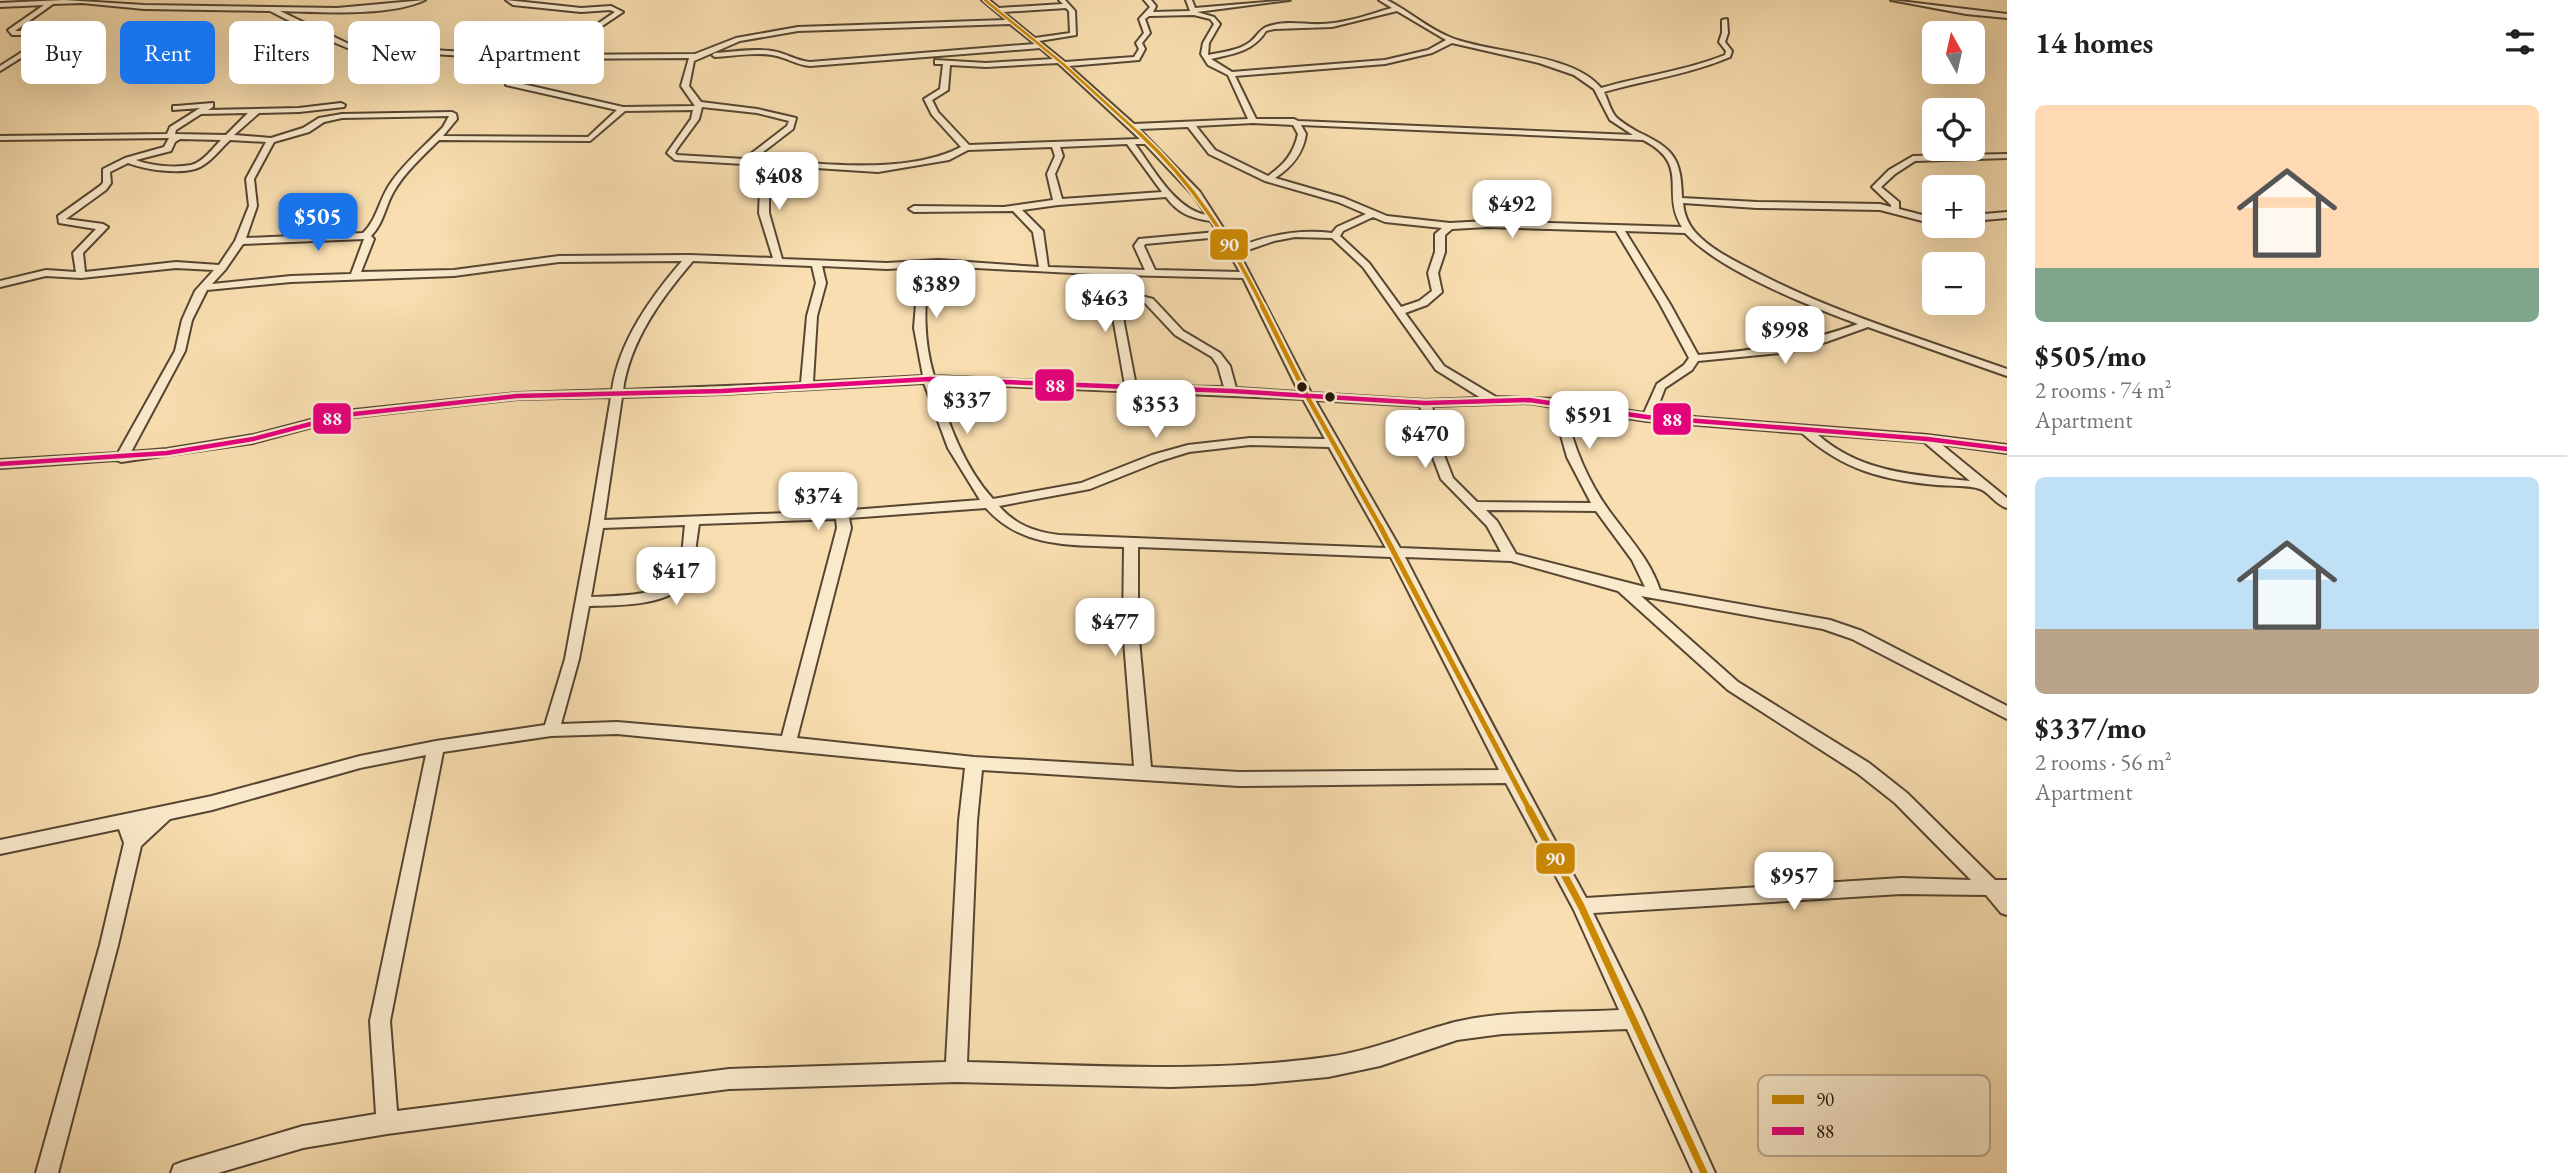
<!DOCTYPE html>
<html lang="en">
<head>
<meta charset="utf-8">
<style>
	:root { --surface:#fff; --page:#f6f6f6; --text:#202124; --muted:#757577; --line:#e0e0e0; --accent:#1a73e8 }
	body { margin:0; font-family:"EB Garamond",serif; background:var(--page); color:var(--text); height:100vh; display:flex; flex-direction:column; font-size:26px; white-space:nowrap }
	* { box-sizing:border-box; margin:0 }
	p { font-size:23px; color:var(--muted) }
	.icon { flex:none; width:38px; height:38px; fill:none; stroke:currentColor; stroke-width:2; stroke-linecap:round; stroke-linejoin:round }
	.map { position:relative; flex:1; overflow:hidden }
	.details { display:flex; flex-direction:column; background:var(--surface); width:560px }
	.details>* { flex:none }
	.top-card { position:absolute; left:21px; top:21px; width:665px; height:63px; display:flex; gap:14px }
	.needle { width:46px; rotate:352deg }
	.controls { position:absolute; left:1922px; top:21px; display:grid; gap:14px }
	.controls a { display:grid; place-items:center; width:63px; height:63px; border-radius:10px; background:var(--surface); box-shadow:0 7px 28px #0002; font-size:35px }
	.price { position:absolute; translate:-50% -60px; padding:0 16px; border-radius:14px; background:#fff; color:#222; font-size:23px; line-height:46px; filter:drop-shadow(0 2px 4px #0008) }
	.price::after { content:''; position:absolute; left:50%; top:42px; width:21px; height:16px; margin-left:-10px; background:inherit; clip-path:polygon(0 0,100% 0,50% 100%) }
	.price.on { background:var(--accent); color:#fff }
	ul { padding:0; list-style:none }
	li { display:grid; align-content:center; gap:14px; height:371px; padding:0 28px }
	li+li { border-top:2px solid var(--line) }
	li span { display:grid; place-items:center; height:217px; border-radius:10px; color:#555 }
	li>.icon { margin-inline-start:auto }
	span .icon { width:126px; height:126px; fill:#fffc; stroke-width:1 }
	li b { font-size:30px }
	h2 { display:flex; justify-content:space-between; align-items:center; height:84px; padding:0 28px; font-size:30px }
	.pill { padding:0 24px; border-radius:10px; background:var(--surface); box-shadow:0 7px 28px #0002; font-size:24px; line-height:63px }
	.pill.on { background:var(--accent); color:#fff }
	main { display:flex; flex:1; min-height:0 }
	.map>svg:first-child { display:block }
</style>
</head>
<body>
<main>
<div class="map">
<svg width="2007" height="1173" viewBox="0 0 2007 1173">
	<rect width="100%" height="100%" fill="#f8deb0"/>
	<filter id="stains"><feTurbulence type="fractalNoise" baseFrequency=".00286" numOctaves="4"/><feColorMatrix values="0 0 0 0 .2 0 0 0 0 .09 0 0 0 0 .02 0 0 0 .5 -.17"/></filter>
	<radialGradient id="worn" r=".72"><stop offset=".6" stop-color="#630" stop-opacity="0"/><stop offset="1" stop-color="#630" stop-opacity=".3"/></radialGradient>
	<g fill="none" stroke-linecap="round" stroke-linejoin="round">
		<defs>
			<path id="minor" d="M 64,0 L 144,5 L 337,8 L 425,0 C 389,17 320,12 280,11 L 351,45 L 498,54 L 537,51 L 568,44 L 615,12 L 610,10 L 581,12 L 513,5 L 506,0 L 581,8 L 611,6 L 623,12 L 572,46 L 530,56 L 524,72 L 514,82 L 623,107 L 695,106 L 681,86 L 689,58 L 543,59 L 539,57 L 543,55 L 695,54 L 736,38 L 798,27 L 1006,20 L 982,0 L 989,0 L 999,8 L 1063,4 L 1059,0 L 1065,0 L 1075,11 L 1076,35 L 1039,41 L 1065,62 L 1134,57 L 1139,49 L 1136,43 L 1144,33 L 1139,19 L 1150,7 L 1144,0 L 1151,0 L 1156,6 L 1153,12 L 1190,11 L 1186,0 L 1192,0 L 1195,8 L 1290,0 L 1197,12 L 1214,17 L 1220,24 L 1209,43 L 1208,55 C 1222,52 1238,51 1250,42 C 1258,36 1259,29 1269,26 C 1288,20 1305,25 1323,24 C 1347,23 1370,14 1392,8 L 1379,0 L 1387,0 C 1409,11 1428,29 1452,38 C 1494,54 1572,53 1601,88 C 1642,76 1685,71 1725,55 L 1726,51 L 1719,42 L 1722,33 L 1722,20 L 1727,19 L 1728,33 L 1725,42 L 1732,51 L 1730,57 C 1690,74 1646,80 1604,92 C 1608,100 1610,110 1616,117 C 1622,123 1631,128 1638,132 C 1674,149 1681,158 1682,198 L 1757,202 L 1880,204 L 1891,207 L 1891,205 L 1872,187 L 1889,170 L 1913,156 L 2007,154 L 2007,158 L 1915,161 L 1895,174 L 1881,187 L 1899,202 L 1899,209 L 1934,218 L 1934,224 L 1880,210 L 1757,208 L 1683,203 C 1684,214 1688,224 1695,232 C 1711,250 1737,262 1758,273 C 1837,314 1923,339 2007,369 L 2007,376 L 1868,327 L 1826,342 L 1781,353 L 1698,361 L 1692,370 L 1665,388 L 1655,414 L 1927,435 L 2007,445 L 2007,453 L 1941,444 L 2007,498 L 2007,508 C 1996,505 1990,493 1980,489 C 1968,485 1950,486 1937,485 C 1883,480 1843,470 1802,433 L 1647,421 L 1565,409 C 1573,446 1588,482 1610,512 C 1629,538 1650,560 1660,590 L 1830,620 L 1862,631 L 2007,706 L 2007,719 L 1852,639 L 1823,629 L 1641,596 L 1738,682 L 1869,763 L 1907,793 L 1995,880 L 2007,880 L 2007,915 L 2001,913 L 1986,895 L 1901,894 L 1593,913 L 1642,1012 L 1715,1173 L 1693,1173 L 1627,1029 L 1502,1034 L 1457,1040 L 1380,1066 L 1328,1077 L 1253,1084 L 1171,1087 L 956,1082 L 729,1089 L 387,1134 L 303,1148 L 218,1173 L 171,1173 L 174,1165 L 182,1162 L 303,1126 L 376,1114 L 370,1021 L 426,755 L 360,768 L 212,810 L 170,819 L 141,846 L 118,945 L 58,1173 L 36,1173 L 100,945 L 124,843 L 119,829 L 0,854 L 0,840 L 212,796 L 360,756 L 436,741 L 545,725 L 565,659 L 590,524 L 611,397 L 517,399 L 345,418 L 253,443 L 121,462 L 116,460 L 0,468 L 0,460 L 118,453 L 175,351 L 182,320 L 195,291 L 214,270 L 176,268 L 81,278 L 46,276 L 0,287 L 0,281 L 46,270 L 76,272 L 73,253 L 96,229 L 59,223 L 58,216 L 100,186 L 103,183 L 103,169 L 125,158 L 164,147 L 169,138 L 0,140 L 0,136 L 167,134 L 170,127 L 200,108 L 173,110 L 173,106 L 176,106 L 213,103 L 213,107 L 208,110 L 299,108 L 341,103 L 345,105 L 344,107 L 299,112 L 259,113 L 234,135 L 271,138 L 303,128 L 319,118 L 342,114 L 452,112 L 456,114 L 457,119 L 443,136 L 588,137 L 617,110 L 506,85 L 506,81 L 517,71 L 523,56 L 498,58 L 350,49 L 321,37 L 270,11 L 144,9 L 82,3 L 53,4 L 15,31 L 57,31 L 59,34 L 0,71 L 0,66 L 49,35 L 12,35 L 8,30 L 44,5 L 0,7 L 0,3 ZM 1066,8 L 1069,11 L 1070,33 L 1035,38 L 1003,12 ZM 1397,11 L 1446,40 L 1428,50 L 1385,60 L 1232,72 L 1211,59 C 1232,54 1253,52 1266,31 L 1274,29 L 1332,27 ZM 1194,15 L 1210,19 L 1214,24 L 1203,43 L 1201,54 L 1208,65 L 1228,75 L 1248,119 L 1134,124 L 1069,66 L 1139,60 L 1145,49 L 1142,43 L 1150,33 L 1145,19 L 1149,16 ZM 1010,24 L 1035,44 L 810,62 C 796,61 786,53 772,51 C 753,48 734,52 715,53 L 712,55 L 715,57 C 734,56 753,52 772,55 C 786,57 796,65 810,66 L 1040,48 L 1053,59 L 986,63 L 935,60 L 935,64 L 943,64 L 940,89 L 924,99 L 932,115 L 961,147 C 906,176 815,163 754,159 L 793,129 L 796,118 L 757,109 L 701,102 L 689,86 L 694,61 L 740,41 L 798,31 ZM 1452,43 L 1539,63 L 1574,75 L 1594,89 L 1610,120 L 1633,135 L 1298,121 L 1294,119 L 1256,119 L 1235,76 L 1385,64 L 1432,53 ZM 1058,63 L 1140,139 L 969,145 L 938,112 L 932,100 L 948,90 L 950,65 L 986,67 ZM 702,107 L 757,113 L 789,121 L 787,126 L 744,159 L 677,155 L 675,153 L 677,149 L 699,119 ZM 693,110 L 691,119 L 667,153 L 675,160 L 761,165 L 759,213 L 773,258 L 690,255 L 559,256 L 454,270 L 361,272 L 374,239 L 371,236 C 384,223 385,206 394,191 C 405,172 423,156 439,140 L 590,141 L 625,111 ZM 248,113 L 226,135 L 175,134 L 176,130 L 201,114 ZM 449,116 L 443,127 C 425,146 404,163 390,184 C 379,200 377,220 363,233 L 246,238 L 257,206 L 254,179 L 274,142 L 309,132 L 324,122 L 342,118 ZM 1253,123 L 1293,125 L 1298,134 C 1294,153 1284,165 1268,176 L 1215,150 L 1196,126 ZM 1301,125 L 1643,140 C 1692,165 1660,192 1682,227 L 1487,221 L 1450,223 L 1387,216 L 1344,198 L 1275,178 C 1292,167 1303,154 1306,134 ZM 1188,127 L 1209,154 L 1265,181 L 1338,202 L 1366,214 L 1337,227 L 1332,233 C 1298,229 1268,235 1236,248 L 1200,192 L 1139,129 ZM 180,139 L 221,140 C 213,148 203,162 191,165 C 176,168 150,166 136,160 L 171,151 L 175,142 ZM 230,140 L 266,142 L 246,179 L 249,206 L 235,241 L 219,265 L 176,262 L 85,272 L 83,253 L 108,227 L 103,224 L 66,219 L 106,190 L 111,183 L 110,172 L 128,163 C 146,170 177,174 195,169 C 209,165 220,149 230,140 ZM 1127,144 L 1162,192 L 1062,199 L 1055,174 L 1063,156 L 1060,147 ZM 1135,144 L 1145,144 L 1194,196 L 1207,215 C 1175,210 1153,168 1135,144 ZM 1052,147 L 1055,156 L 1047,174 L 1053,200 L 1004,207 L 914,206 L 909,209 L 914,212 L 1013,211 L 1033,232 L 1039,267 L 939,260 L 887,263 L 782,259 L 769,213 L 769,165 L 878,172 L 949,160 L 968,150 ZM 1166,197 C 1178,213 1190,218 1211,221 L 1217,232 L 1139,239 L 1134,246 L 1145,270 L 1048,267 L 1043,231 L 1022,210 L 1058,205 ZM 1373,217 L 1385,222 L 1442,228 L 1435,234 L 1435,252 L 1428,273 L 1432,291 L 1419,301 L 1401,307 L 1369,263 L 1340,236 L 1343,231 ZM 1487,227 L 1616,231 L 1660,304 L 1689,358 L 1684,365 L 1657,384 L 1644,413 L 1563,401 L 1558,399 L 1496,397 L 1444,366 L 1405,313 L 1427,305 L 1442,292 L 1438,273 L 1445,252 L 1445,235 L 1452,229 ZM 1625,231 L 1685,233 C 1720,271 1809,306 1858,324 C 1806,343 1753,351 1698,355 L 1670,304 ZM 1220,237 L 1240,272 L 1155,270 L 1144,246 L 1145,244 ZM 1295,237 L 1332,238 L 1363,267 L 1436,370 L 1481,398 L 1425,400 L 1311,393 L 1239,253 L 1274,241 ZM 364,239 L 351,274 L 291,276 L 212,284 L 225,270 L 243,244 ZM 682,261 C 650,298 619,342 612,390 L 517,393 L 345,411 L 253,435 L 167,449 L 131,452 L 185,351 L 192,320 L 207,290 L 291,282 L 454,276 L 559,262 ZM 693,261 L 812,266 L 816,283 L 807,316 L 801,383 L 623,390 C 630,341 661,298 693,261 ZM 822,266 L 887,269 L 919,267 L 914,328 L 923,376 L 813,382 L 817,316 L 826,283 ZM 939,266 L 1111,275 L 1114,323 L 1125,385 L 934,376 C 923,340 924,304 929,267 ZM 1121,275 L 1243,278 L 1299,392 L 1236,388 L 1230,366 L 1220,353 L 1183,331 L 1153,299 L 1122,291 ZM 1123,297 L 1145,303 L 1175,335 L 1212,357 L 1218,366 L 1224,387 L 1136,386 L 1124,323 ZM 924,383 L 948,448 L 980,500 L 839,511 L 604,520 L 622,397 L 722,394 ZM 936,383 L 1303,399 L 1325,439 L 1250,438 L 1188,445 L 1152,455 L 1081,483 L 993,499 C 964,467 948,423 936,383 ZM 1315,400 L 1420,406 L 1432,455 L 1441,479 L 1487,526 L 1501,552 L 1400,548 ZM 1529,403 L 1553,407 L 1567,457 L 1591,503 L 1477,502 L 1453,478 L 1444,455 L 1432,406 ZM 1817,434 L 1924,442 L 1970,481 C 1915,475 1860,473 1817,434 ZM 1250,445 L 1329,447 L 1386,548 L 1059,535 C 1035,532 1015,525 999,506 L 1090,489 L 1160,461 L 1189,452 ZM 986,508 C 1022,549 1073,545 1124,547 L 1123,629 L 1134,766 L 974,757 L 797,738 L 851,528 L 849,518 ZM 1486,510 L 1596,511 L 1632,560 L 1645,587 L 1516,554 L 1497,521 ZM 836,519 L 837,528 L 782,736 L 617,722 L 561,724 L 579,659 L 589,606 C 616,605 673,607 687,579 C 695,563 696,542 699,524 ZM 685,525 C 683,541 683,564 674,578 C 662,597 611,596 591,597 L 603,528 ZM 1138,547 L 1391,557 L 1499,770 L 1239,772 L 1151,767 L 1138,629 ZM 1405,557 L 1511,561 L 1618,591 L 1728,690 L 1857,773 L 1895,803 L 1971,880 L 1901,878 L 1586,898 C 1524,784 1464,673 1405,557 ZM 617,734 L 965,768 L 959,821 L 946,1062 L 729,1069 L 397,1111 L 390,1021 L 443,752 L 551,736 ZM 982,770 L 1239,786 L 1506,783 L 1574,910 L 1619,1010 C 1568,1013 1504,1010 1455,1022 C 1412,1033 1372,1051 1327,1057 C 1208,1074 1086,1065 967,1062 L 977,821 Z
				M 1891,0 L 2007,14 L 2007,18 L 1966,14 Z
				M 2007,212 L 2007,218 L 1972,221 L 1972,215 Z"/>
		</defs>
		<!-- minor casing -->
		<use href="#minor" stroke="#564632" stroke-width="4"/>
		<!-- minor -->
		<use href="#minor" fill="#faeacc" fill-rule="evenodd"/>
		<defs>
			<path id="bus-1-far4" d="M 985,0 L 1063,64 L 1141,135"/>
			<path id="bus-1-far3" d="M 1139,133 C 1194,184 1230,241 1263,307"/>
			<path id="bus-1-far2" d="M 1262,306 L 1307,396 L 1381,528"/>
			<path id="bus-1-far1" d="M 1380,526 L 1530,811"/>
			<path id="bus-1" d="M 1529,809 L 1581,906 L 1704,1173"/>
			<path id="bus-2" d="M 0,464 L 167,453 L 253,439 L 345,415 L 517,396 L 722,391 L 930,379 L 1231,391 L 1425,403 L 1529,400 L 1647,417 L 1927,439 L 2007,449"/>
		</defs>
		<!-- bus-1-far4 casing -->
		<use href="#bus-1-far4" stroke="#faeacc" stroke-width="5"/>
		<!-- bus-1-far3 casing -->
		<use href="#bus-1-far3" stroke="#faeacc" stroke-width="7"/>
		<!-- bus-1-far2 casing -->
		<use href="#bus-1-far2" stroke="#faeacc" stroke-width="9"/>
		<!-- bus-1-far1 casing -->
		<use href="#bus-1-far1" stroke="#faeacc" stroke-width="10"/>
		<!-- bus-1 casing -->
		<use href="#bus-1" stroke="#faeacc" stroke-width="12"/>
		<!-- bus-2 casing -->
		<use href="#bus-2" stroke="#faeacc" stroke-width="9"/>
		<!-- bus-1-far4 -->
		<use href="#bus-1-far4" stroke="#cc8902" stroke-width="2.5"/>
		<!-- bus-1-far3 -->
		<use href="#bus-1-far3" stroke="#cc8902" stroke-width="3.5"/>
		<!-- bus-1-far2 -->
		<use href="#bus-1-far2" stroke="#cc8902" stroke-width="4.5"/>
		<!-- bus-1-far1 -->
		<use href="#bus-1-far1" stroke="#cc8902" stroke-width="5"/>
		<!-- bus-1 -->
		<use href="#bus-1" stroke="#cc8902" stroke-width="7"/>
		<!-- bus-2 -->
		<use href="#bus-2" stroke="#e5007d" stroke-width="4.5"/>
	</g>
	<!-- markers -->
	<g fill="#201408" stroke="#faeacc" stroke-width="2.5">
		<circle cx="1302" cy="387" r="6"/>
		<circle cx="1330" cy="397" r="6"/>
	</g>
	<!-- legend -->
	<rect x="1758" y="1075" width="232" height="81" rx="10" fill="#faeacc" stroke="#b9aa91" stroke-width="2"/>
	<rect x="1772" y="1095" width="32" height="9" fill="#cc8902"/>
	<rect x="1772" y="1127" width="32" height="8" fill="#e5007d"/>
	<g font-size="19" fill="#201408">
		<text x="1816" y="1106">90</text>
		<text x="1816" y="1138">88</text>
	</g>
	<g stroke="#faeacc" stroke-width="2.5">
		<rect x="1209" y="228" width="40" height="33" rx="7" fill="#cc8902"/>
		<rect x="1034" y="368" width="41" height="34" rx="7" fill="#e5007d"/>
		<rect x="312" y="402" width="40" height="33" rx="7" fill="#e5007d"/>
		<rect x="1652" y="402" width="40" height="34" rx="7" fill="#e5007d"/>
		<rect x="1535" y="842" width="41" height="33" rx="7" fill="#cc8902"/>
	</g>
	<g font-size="19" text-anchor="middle" font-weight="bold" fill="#fff">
		<text x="1229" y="251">90</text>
		<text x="1055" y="392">88</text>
		<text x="332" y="425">88</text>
		<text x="1672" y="426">88</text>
		<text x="1555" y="865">90</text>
	</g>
	<rect width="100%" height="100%" filter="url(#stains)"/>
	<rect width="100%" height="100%" fill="url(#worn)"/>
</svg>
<div class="controls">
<a><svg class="needle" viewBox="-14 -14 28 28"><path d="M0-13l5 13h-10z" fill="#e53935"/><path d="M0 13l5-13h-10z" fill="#757577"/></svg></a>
<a><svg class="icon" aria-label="locate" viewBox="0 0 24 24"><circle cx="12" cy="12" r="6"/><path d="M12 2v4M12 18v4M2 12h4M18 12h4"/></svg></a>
<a>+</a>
<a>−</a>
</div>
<b class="price" style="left:779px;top:212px">$408</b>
<b class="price" style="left:1512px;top:240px">$492</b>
<b class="price on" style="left:318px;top:253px">$505</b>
<b class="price" style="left:936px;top:320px">$389</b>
<b class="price" style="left:1105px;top:334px">$463</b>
<b class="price" style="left:1785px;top:366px">$998</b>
<b class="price" style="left:967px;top:436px">$337</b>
<b class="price" style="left:1156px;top:440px">$353</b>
<b class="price" style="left:1589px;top:451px">$591</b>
<b class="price" style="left:1425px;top:470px">$470</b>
<b class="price" style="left:818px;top:532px">$374</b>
<b class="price" style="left:676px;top:607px">$417</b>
<b class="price" style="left:1115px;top:658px">$477</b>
<b class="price" style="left:1794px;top:912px">$957</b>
<div class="top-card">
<a class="pill">Buy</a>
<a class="pill on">Rent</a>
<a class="pill">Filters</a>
<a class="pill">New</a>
<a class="pill">Apartment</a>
</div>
</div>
<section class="details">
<h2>14 homes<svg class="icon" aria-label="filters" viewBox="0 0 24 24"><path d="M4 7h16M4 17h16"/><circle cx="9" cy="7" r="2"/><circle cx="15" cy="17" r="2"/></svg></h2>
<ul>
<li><span style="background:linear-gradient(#ffd9b3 75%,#7fa58c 0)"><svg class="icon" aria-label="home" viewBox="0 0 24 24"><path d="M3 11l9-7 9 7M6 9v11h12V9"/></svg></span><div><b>$505/mo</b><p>2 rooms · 74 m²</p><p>Apartment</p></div></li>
<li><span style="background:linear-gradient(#bfe0f5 70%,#b9a48a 0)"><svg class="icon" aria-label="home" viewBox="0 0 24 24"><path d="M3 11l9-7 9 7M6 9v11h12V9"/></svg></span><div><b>$337/mo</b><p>2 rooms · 56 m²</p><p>Apartment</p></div></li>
</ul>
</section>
</main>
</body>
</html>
